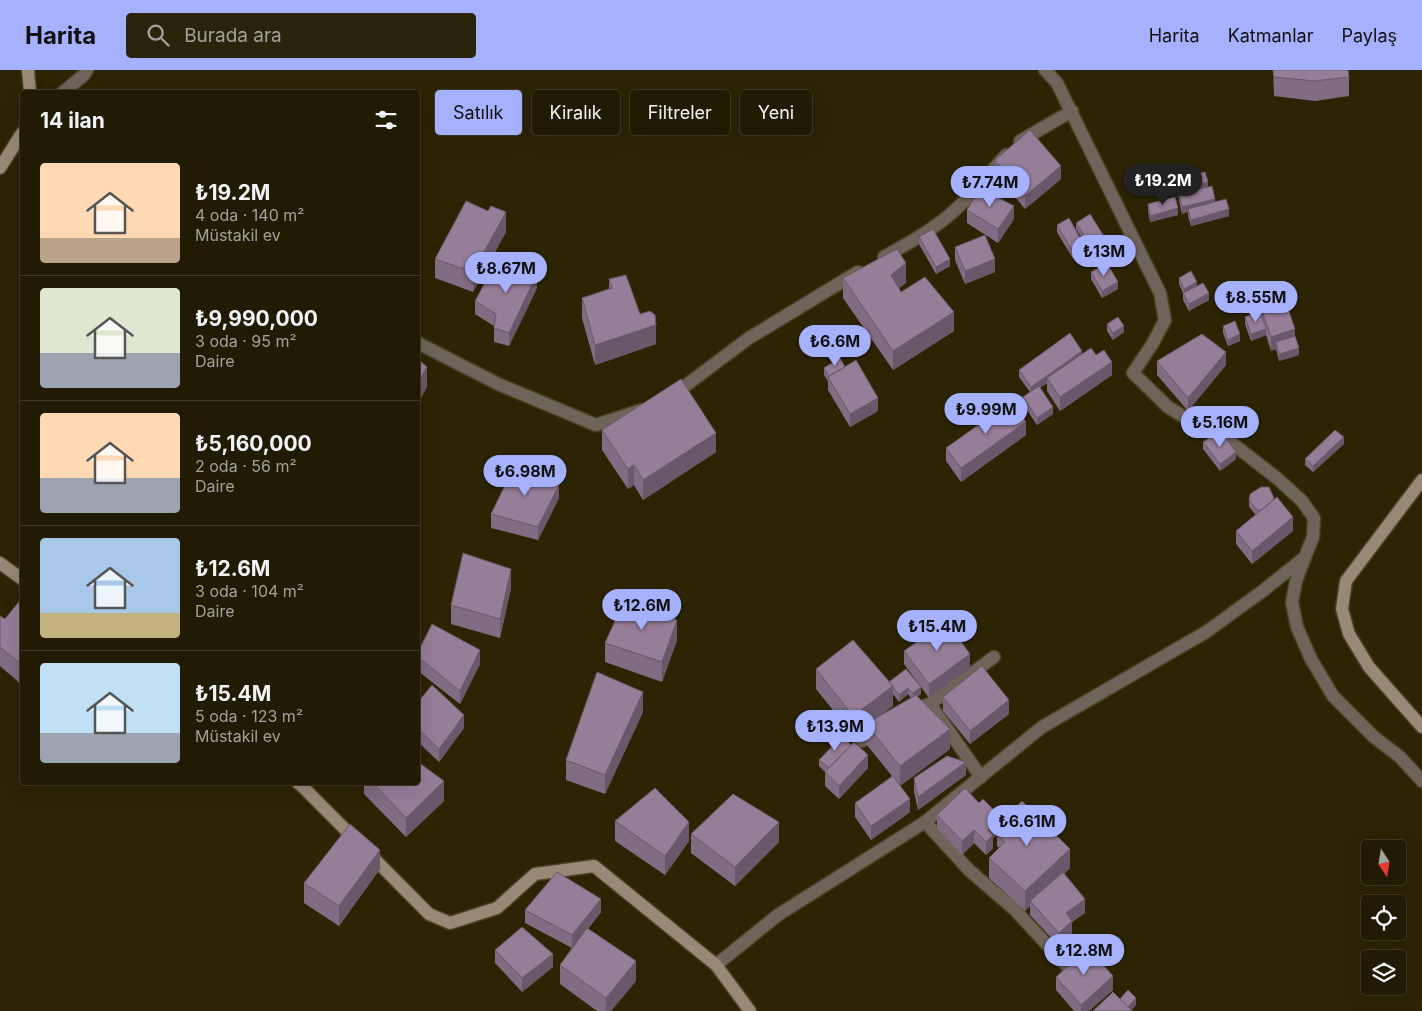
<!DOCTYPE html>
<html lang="tr">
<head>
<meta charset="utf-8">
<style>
	:root { --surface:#221b03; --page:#2a240d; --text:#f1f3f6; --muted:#a2a19a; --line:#3f3925; --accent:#a5b1fc }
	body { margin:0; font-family:Inter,sans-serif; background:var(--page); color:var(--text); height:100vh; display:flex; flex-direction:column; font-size:19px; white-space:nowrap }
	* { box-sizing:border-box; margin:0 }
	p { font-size:16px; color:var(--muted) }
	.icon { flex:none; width:28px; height:28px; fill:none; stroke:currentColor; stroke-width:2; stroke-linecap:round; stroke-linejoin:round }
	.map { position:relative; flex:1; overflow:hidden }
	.side { position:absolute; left:20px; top:20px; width:400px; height:695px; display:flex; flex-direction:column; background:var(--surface); border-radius:5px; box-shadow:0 5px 20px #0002,0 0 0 1px var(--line) }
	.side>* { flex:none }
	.top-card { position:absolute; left:435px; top:20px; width:475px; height:45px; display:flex; gap:10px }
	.needle { width:32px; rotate:168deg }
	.controls { position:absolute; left:1361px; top:770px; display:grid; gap:10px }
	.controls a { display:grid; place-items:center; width:45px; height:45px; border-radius:5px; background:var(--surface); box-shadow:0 5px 20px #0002,0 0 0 1px var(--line); font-size:25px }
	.price { position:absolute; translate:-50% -42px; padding:0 11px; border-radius:18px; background:var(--accent); color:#111; font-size:16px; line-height:32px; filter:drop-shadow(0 1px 2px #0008) }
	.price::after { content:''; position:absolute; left:50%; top:30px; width:15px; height:11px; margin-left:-8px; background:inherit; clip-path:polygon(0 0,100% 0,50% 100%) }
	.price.selected { background:#222; color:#fff }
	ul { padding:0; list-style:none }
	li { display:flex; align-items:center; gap:15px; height:125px; padding:0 20px }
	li+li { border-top:1px solid var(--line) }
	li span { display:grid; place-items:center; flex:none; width:140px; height:100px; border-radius:5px; color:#555 }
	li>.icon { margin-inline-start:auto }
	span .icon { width:60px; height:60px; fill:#fffc; stroke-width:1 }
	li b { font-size:21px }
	h2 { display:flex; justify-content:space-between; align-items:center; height:60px; padding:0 20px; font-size:21px }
	.tag { padding:0 18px; border-radius:5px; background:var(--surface); box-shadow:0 5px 20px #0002,0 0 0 1px var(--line); font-size:18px; line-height:45px }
	.tag.selected { background:var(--accent); color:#111 }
	header { display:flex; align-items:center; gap:30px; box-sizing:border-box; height:70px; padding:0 25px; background:var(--accent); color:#111 }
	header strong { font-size:24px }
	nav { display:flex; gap:28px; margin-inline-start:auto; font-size:18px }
	.search { width:350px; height:45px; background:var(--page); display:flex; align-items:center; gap:12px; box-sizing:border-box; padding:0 18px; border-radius:5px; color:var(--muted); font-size:19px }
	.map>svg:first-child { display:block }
</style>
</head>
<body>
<header>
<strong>Harita</strong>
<div class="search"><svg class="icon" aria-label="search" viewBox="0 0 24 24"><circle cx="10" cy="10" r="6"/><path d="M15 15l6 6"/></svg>Burada ara</div>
<nav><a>Harita</a><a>Katmanlar</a><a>Paylaş</a></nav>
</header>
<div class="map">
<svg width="1422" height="941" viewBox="0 0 1422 941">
	<rect width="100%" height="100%" fill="#2d2404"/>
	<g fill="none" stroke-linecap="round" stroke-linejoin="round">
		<defs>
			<path id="lane" d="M 1305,487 L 1296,511 L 1292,532 L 1297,557 L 1311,589 L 1333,626 L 1374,667 L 1400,687 L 1422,711
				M 930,634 L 981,707
				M 911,640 L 930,634 L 994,587
				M 862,671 L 880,657"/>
			<path id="street" d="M 63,22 L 84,5 L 87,0
				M 1020,71 L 1072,41
				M 884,187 C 908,173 935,159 955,140 C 974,123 989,104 1006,85
				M 418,273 L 498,314 L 596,355 L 642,340
				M 673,325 L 749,268 L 858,202
				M 925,752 L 969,800 L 1014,839 L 1067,896
				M 716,895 L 778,845 L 925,752 L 1042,657 L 1206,562 L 1264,520 L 1305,487 L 1313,467 L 1314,448 L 1302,431 L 1278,409 L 1224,367 L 1199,356 L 1168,337 L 1133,303 L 1153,273 L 1165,250 L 1160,223 L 1057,13 L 1045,0"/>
			<path id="secondary" d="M 28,0 L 30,22
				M 0,98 L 22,63
				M 1422,410 L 1346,511 L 1342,539 L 1349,564 L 1369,597 L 1422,657
				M 0,493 L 22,509
				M 297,712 L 305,719 L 429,844 L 450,853 L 497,838 L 535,804 L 594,796 L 716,895 L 750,941"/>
		</defs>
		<!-- lane casing -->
		<use href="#lane" stroke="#494123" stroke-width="15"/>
		<!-- street casing -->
		<use href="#street" stroke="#494123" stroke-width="15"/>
		<!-- secondary casing -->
		<use href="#secondary" stroke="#494123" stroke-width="15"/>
		<!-- lane -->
		<use href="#lane" stroke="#6f6459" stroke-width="12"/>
		<!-- street -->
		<use href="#street" stroke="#6f6459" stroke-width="12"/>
		<!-- secondary -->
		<use href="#secondary" stroke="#9a8876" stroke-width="12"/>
	</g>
	<!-- wall -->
	<path fill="#816c83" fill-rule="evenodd" d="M 1273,0 L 1348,0 L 1349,7 L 1349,26 L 1315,31 L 1274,26 Z
		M 995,90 L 1061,109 L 1025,139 L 995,103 Z
		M 1175,110 L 1208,117 L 1215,132 L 1229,146 L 1191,156 L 1188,146 L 1188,142 L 1182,144 L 1179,131 L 1179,126 L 1177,127 L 1175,116 Z
		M 1148,134 L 1178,145 L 1150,152 L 1148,141 Z
		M 967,140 L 1014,149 L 998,173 L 967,153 Z
		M 1076,153 L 1112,186 L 1099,195 L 1076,159 Z
		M 1057,155 L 1084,182 L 1073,189 L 1057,162 Z
		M 506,162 L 473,222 L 435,208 L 435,189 Z
		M 919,167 L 950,196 L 936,204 L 919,174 Z
		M 955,177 L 995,202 L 965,214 L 955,190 Z
		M 1091,202 L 1118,219 L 1102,228 L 1091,209 Z
		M 843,208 L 906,213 L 899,218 L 901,222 L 954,261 L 893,300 L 843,228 Z
		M 1179,208 L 1197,216 L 1209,230 L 1189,241 L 1183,230 L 1183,223 L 1179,214 Z
		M 609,209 L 640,244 L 656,274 L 595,295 L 582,248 L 582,228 L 609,219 Z
		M 537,218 L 509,276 L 494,272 L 494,256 L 475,244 L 475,231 Z
		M 1260,235 L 1295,266 L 1299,285 L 1279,291 L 1276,279 L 1271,281 L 1266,265 L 1251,271 L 1245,254 L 1245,247 L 1260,241 Z
		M 1107,254 L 1124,262 L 1113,270 L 1107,261 Z
		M 1223,256 L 1240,271 L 1228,276 L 1223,263 Z
		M 1082,284 L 1096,285 L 1112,305 L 1060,341 L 1047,321 L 1047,313 L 1040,318 L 1053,344 L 1037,355 L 1023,334 L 1023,327 L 1030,322 L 1019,307 L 1019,300 Z
		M 1157,291 L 1226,295 L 1188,341 L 1157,305 Z
		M 845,297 L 878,341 L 850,357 L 828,320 L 828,311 L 824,305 L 824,298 Z
		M 602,360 L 716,382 L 643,430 L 634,415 L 628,419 L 602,380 Z
		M 1026,365 L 961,412 L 946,391 L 946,378 Z
		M 1220,371 L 1236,389 L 1220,401 L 1203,379 L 1203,372 Z
		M 1344,374 L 1313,402 L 1305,395 L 1305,389 Z
		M 559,428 L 538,470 L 491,458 L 491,444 Z
		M 1274,429 L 1293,461 L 1252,494 L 1236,474 L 1236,461 L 1256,445 L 1249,437 L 1249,430 Z
		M 511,518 L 500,568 L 451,554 L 451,535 Z
		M 22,528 L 22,615 L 0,596 L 0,546 L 5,549 Z
		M 677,570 L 662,612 L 605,592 L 605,573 Z
		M 904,581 L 970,598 L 929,628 L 904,594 Z
		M 418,582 L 480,594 L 460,634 L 418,601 Z
		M 816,599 L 889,612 L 906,599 L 921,624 L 918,626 L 950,679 L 900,716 L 910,742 L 871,770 L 855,747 L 855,733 L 892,706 L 866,674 L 866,655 L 853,665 L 816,619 ZM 893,624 L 899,632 L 908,624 L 911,628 L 877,648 L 893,636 Z
		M 943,627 L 1009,644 L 970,674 L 943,641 Z
		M 418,632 L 464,658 L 439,692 L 418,672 Z
		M 643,642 L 605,724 L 566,710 L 566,690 Z
		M 819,690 L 868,698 L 839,729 L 825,716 L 825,702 L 819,696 Z
		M 966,705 L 918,740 L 914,722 L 914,708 Z
		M 364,712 L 418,712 L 444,731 L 406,767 L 364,724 Z
		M 979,733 L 1001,752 L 1070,798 L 1064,804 L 1085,843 L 1072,852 L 1072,864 L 1059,876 L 1030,845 L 1030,836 L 1025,841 L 989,808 L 989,788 L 999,778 L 997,776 L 997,765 L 993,768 L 993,778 L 986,785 L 974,773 L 962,785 L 937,758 L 937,745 Z
		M 615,751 L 689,771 L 665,805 L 615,771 Z
		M 691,764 L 779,772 L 735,816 L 691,783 Z
		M 380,799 L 339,856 L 304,833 L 304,813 Z
		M 525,840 L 601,842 L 588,859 L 636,911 L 611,941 L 597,941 L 560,914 L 560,895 L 577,871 L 572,878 L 525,853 Z
		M 495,880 L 553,897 L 522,922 L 495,893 Z
		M 1056,907 L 1113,920 L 1089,941 L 1074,941 L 1056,920 Z"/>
	<!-- shaded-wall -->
	<path fill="#69586a" d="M 1061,96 L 1061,109 L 1025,139 L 1025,126 Z
		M 1208,112 L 1208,119 L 1177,127 L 1177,120 Z
		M 1215,129 L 1215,135 L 1188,139 L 1188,142 L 1182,144 L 1182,137 Z
		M 1014,136 L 1014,149 L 998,173 L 998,159 Z
		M 1178,138 L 1178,145 L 1150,152 L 1150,146 Z
		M 1229,139 L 1229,146 L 1191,156 L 1191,150 Z
		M 506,142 L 506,162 L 473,222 L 473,202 Z
		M 1084,175 L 1084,182 L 1073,189 L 1073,182 Z
		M 1112,179 L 1112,186 L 1099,195 L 1099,188 Z
		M 950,189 L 950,196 L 936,204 L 936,197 Z
		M 995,189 L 995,202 L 965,214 L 965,201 Z
		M 906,193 L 906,213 L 891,224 L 891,205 Z
		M 537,204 L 537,218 L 509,276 L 509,263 Z
		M 1118,212 L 1118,219 L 1102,228 L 1102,221 Z
		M 1197,212 L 1197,219 L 1184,225 L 1184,219 Z
		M 1209,223 L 1209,230 L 1189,241 L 1189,234 Z
		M 954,242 L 954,261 L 893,300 L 893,281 Z
		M 656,255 L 656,274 L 595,295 L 595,275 Z
		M 1124,256 L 1124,262 L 1113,270 L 1113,263 Z
		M 1266,259 L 1266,265 L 1251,271 L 1251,264 Z
		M 1295,259 L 1295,273 L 1276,272 L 1276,279 L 1271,281 L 1271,267 Z
		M 1240,264 L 1240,271 L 1228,276 L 1228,270 Z
		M 1299,278 L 1299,285 L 1279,291 L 1279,284 Z
		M 1082,281 L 1082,287 L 1047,308 L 1047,313 L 1031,324 L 1031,317 Z
		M 1226,282 L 1226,295 L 1188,341 L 1188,328 Z
		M 1112,292 L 1112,305 L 1060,341 L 1060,327 Z
		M 427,297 L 427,317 L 418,334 L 418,314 Z
		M 878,328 L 878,341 L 850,357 L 850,344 Z
		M 1053,337 L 1053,344 L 1037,355 L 1037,348 Z
		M 1026,352 L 1026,365 L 961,412 L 961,398 Z
		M 716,363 L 716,382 L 643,430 L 643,410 Z
		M 1344,367 L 1344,374 L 1313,402 L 1313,396 Z
		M 1236,382 L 1236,389 L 1220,401 L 1220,394 Z
		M 634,395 L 634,415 L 628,419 L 628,399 Z
		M 559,415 L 559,428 L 538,470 L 538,457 Z
		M 1293,447 L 1293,461 L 1252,494 L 1252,481 Z
		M 511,499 L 511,518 L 500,568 L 500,549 Z
		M 677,550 L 677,570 L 662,612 L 662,592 Z
		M 480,580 L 480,594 L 460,634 L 460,621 Z
		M 970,584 L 970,598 L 929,628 L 929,614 Z
		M 893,616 L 893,636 L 867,655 L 866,654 L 866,655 L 853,665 L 853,646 Z
		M 921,617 L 921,624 L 913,630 L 913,623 Z
		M 908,618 L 908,624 L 899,632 L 899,625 Z
		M 643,622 L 643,642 L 605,724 L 605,705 Z
		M 1009,630 L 1009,644 L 970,674 L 970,661 Z
		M 464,645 L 464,658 L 439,692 L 439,679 Z
		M 950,659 L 950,679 L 900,716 L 900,696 Z
		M 868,685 L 868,698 L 839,729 L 839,716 Z
		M 966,692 L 966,705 L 918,740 L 918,727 Z
		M 444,711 L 444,731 L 406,767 L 406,748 Z
		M 910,729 L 910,742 L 871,770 L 871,756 Z
		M 1001,747 L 1001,760 L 997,756 L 997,765 L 993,768 L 993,778 L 986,785 L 986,772 L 988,760 Z
		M 689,752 L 689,771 L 665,805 L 665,786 Z
		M 779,752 L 779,772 L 735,816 L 735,797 Z
		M 974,760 L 974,773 L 962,785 L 962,771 Z
		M 1070,779 L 1070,798 L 1033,834 L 1030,831 L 1030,836 L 1025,841 L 1025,821 Z
		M 380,780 L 380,799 L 339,856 L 339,836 Z
		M 601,829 L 601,842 L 572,878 L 572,865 Z
		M 1085,829 L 1085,843 L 1072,852 L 1072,864 L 1059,876 L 1059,863 L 1066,843 Z
		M 553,884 L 553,897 L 522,922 L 522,908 Z
		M 636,891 L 636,911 L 611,941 L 606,941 L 606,928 Z
		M 1113,906 L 1113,920 L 1089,941 L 1081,941 L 1081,935 Z
		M 1136,928 L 1136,935 L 1131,941 L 1128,937 Z"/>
	<!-- building -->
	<path fill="#967d98" stroke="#69586a" d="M 1273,0 L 1348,0 L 1349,7 L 1315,11 L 1274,7 Z
		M 1030,60 L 1061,96 L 1025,126 L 995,90 Z
		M 1205,102 L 1208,112 L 1177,120 L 1175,110 Z
		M 1212,116 L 1215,129 L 1182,137 L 1179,124 Z
		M 980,118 L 1014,136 L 998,159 L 967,140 Z
		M 1175,127 L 1178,138 L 1150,146 L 1148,134 Z
		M 1226,129 L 1229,139 L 1191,150 L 1188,139 Z
		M 466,131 L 488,141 L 491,136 L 506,142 L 473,202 L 435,189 Z
		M 1090,144 L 1112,179 L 1099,188 L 1076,153 Z
		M 1069,148 L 1084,175 L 1073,182 L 1057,155 Z
		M 933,159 L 950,189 L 936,197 L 919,167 Z
		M 985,165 L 995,189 L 965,201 L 955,177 Z
		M 897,179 L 906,193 L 891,205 L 901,222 L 925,207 L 954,242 L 893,281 L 843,208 Z
		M 517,193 L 537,204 L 509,263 L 494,258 L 496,244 L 475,231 L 495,194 L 513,200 Z
		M 1107,193 L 1118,212 L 1102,221 L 1091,202 Z
		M 1191,201 L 1197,212 L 1184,219 L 1179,208 Z
		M 626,205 L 640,244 L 650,241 L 655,245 L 656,255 L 595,275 L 582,228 L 612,218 L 609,209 Z
		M 1203,213 L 1209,223 L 1189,234 L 1183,223 Z
		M 1284,227 L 1295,259 L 1271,267 L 1260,235 Z
		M 1260,241 L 1266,259 L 1251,264 L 1245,247 Z
		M 1118,247 L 1124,256 L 1113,263 L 1107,254 Z
		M 1235,251 L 1240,264 L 1228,270 L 1223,256 Z
		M 1070,263 L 1082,281 L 1031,317 L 1019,300 Z
		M 1202,264 L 1226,282 L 1188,328 L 1157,291 Z
		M 1295,266 L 1299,278 L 1279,284 L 1276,272 Z
		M 1091,278 L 1096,285 L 1104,280 L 1112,292 L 1060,327 L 1047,308 Z
		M 840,288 L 845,297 L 829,306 L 824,298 Z
		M 418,289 L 427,297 L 418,314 Z
		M 856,290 L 878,328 L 850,344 L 828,307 Z
		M 681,309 L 716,363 L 643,410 L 634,395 L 628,399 L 602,360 Z
		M 1039,316 L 1053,337 L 1037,348 L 1023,327 Z
		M 1012,331 L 1026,352 L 961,398 L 946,378 Z
		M 1335,360 L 1344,367 L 1313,396 L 1305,389 Z
		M 1215,364 L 1220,371 L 1225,367 L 1236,382 L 1220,394 L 1203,372 Z
		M 516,393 L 559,415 L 538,457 L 491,444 Z
		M 1261,417 L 1269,417 L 1274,428 L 1272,431 L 1266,437 L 1258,441 L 1249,430 L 1250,424 Z
		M 1277,427 L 1293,447 L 1252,481 L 1236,461 Z
		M 463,483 L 511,499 L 500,549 L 451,535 Z
		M 22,528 L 22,595 L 0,577 L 0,546 L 5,549 Z
		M 625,529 L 677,550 L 662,592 L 605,573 Z
		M 946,551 L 970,584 L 929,614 L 904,581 Z
		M 432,554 L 480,580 L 460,621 L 418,587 L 418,582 Z
		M 853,570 L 893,616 L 853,646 L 816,599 Z
		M 982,596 L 1009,630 L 970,661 L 943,627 Z
		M 906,599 L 921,617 L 913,623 L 908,618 L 899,625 L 889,612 Z
		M 597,602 L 643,622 L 605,705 L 566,690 Z
		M 432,615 L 464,645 L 439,679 L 418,659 L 418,632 Z
		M 916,625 L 950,659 L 900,696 L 866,654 Z
		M 842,666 L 851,675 L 829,698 L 819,690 Z
		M 854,672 L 868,685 L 839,716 L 825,702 Z
		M 947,686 L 966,692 L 918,727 L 914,708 Z
		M 418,692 L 444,711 L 406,748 L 372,712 L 418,712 Z
		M 893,706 L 910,729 L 871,756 L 855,733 Z
		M 655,718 L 689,752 L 665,786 L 615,751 Z
		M 965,718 L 979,733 L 983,729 L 1001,747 L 988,760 L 993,765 L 986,772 L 974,760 L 962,771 L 937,745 Z
		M 733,724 L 779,752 L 735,797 L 691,764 Z
		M 1022,731 L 1070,779 L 1025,821 L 989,788 L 1005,772 L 999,766 L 1003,762 L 997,756 Z
		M 350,754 L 380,780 L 339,836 L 304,813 Z
		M 557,802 L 601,829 L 572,865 L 525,840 Z
		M 1063,802 L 1085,829 L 1066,843 L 1072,851 L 1059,863 L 1030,831 Z
		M 522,857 L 553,884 L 522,908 L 495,880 Z
		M 587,858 L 636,891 L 606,928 L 560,895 Z
		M 1088,878 L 1113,906 L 1081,935 L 1056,907 Z
		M 1128,920 L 1136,928 L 1128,937 L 1120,929 Z
		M 1113,922 L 1132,941 L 1093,941 Z"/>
</svg>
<div class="controls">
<a><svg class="needle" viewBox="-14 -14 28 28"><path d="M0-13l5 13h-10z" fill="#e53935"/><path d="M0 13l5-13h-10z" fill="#a2a19a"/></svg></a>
<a><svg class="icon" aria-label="locate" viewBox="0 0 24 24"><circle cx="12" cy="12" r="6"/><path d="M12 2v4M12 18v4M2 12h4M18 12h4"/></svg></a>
<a><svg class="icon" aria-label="layers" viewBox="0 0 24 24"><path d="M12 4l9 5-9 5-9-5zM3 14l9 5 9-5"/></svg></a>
</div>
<b class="price selected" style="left:1163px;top:136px">₺19.2M</b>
<b class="price" style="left:990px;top:138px">₺7.74M</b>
<b class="price" style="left:1104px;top:207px">₺13M</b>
<b class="price" style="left:506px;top:224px">₺8.67M</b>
<b class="price" style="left:1256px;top:253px">₺8.55M</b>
<b class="price" style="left:835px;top:297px">₺6.6M</b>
<b class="price" style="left:986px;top:365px">₺9.99M</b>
<b class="price" style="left:1220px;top:378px">₺5.16M</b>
<b class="price" style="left:525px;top:427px">₺6.98M</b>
<b class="price" style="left:642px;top:561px">₺12.6M</b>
<b class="price" style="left:937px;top:582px">₺15.4M</b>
<b class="price" style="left:835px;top:682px">₺13.9M</b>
<b class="price" style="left:1027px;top:777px">₺6.61M</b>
<b class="price" style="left:1084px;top:906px">₺12.8M</b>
<div class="top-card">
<a class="tag selected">Satılık</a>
<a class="tag">Kiralık</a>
<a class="tag">Filtreler</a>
<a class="tag">Yeni</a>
</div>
<section class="side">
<h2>14 ilan<svg class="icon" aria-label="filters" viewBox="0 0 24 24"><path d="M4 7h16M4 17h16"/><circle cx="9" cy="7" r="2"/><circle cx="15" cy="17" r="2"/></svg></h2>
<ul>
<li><span style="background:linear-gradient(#ffd9b3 75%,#b9a48a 0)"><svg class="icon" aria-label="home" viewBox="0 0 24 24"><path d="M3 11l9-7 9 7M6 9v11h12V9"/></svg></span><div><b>₺19.2M</b><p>4 oda · 140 m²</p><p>Müstakil ev</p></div></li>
<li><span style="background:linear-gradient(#dfe7d0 65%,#9aa5b1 0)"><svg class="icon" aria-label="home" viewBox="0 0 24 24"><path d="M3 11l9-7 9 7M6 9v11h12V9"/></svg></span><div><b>₺9,990,000</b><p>3 oda · 95 m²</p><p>Daire</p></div></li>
<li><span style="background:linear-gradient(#ffd9b3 65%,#9aa5b1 0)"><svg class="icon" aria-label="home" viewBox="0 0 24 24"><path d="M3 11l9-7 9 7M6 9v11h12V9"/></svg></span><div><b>₺5,160,000</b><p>2 oda · 56 m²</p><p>Daire</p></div></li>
<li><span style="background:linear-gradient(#a9c7e8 75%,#c2b280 0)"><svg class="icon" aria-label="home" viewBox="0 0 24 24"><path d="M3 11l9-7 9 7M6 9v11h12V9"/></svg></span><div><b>₺12.6M</b><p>3 oda · 104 m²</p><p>Daire</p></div></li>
<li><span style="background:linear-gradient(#bfe0f5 70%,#9aa5b1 0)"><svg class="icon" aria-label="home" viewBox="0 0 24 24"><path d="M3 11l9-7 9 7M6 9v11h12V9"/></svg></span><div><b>₺15.4M</b><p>5 oda · 123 m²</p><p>Müstakil ev</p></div></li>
</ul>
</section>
</div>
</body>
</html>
